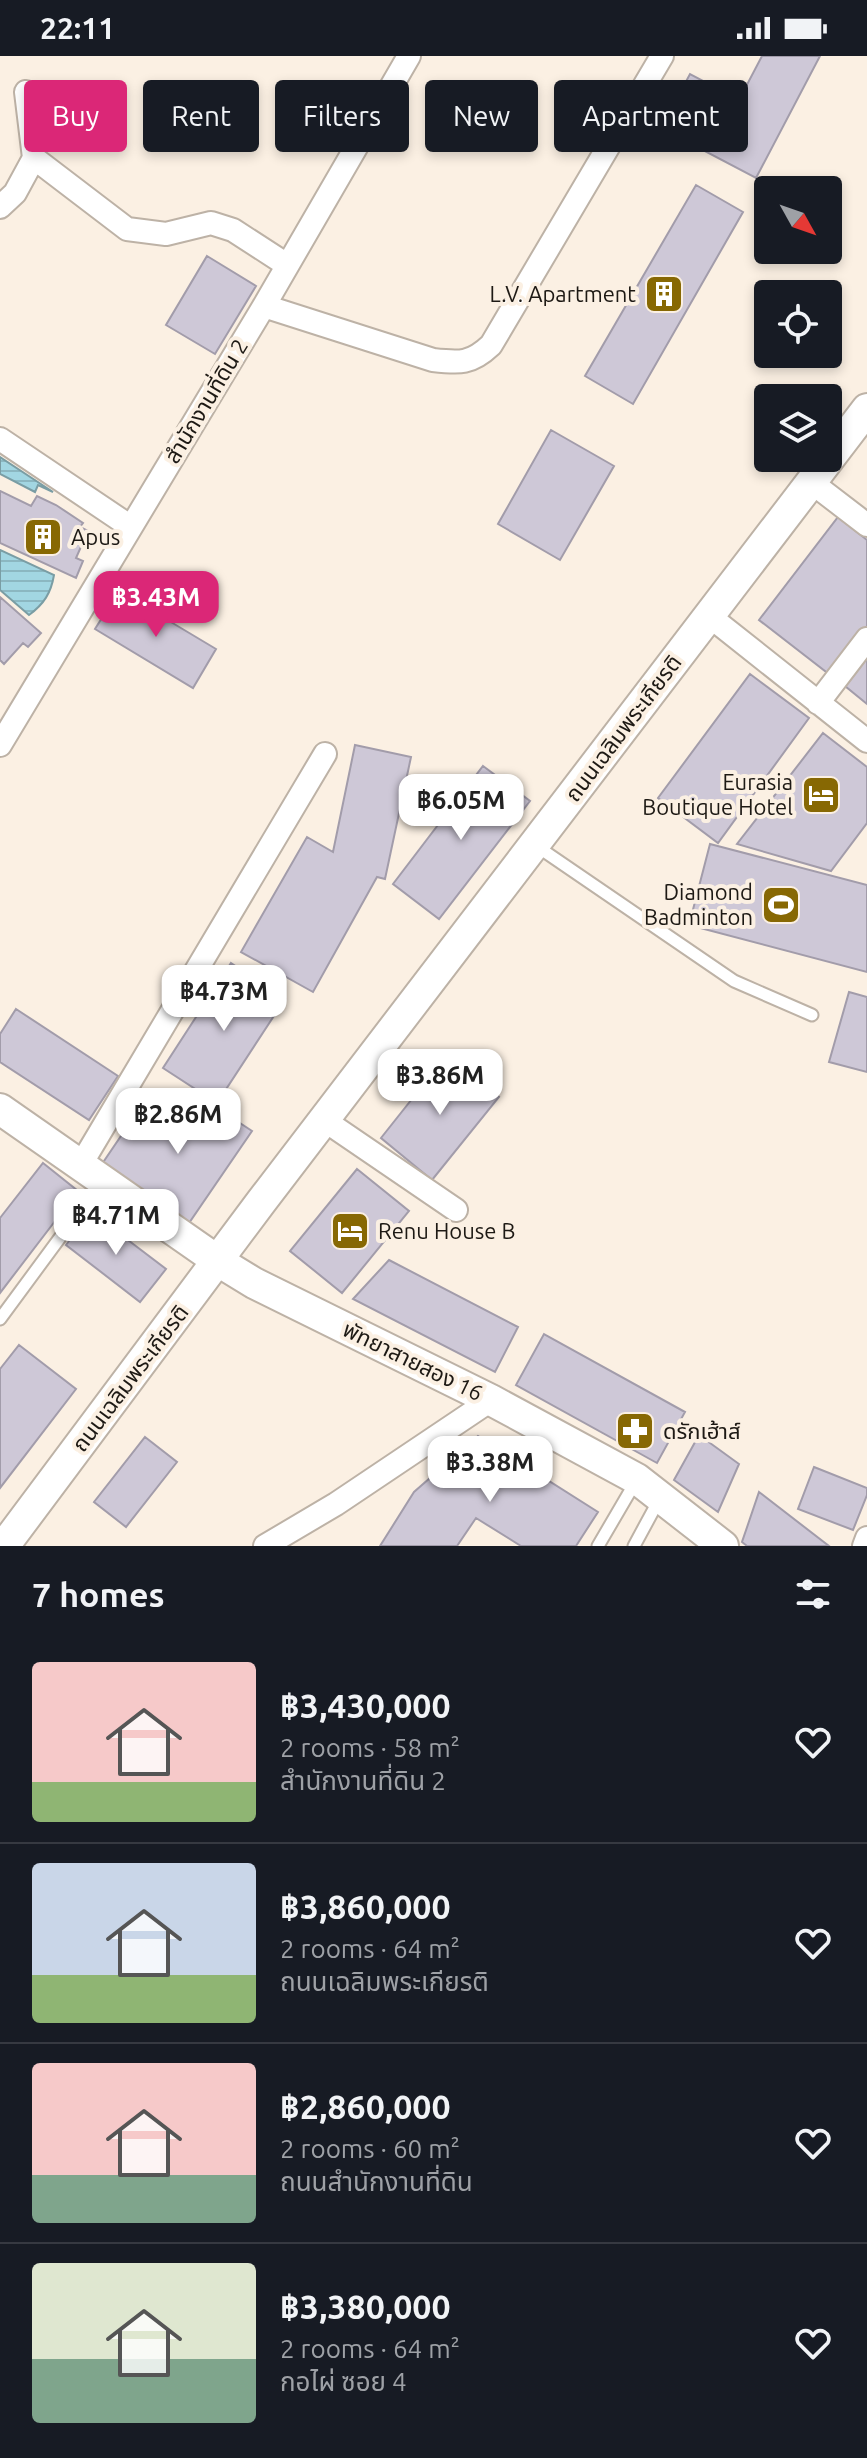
<!DOCTYPE html>
<html lang="en">
<head>
<meta charset="utf-8">
<style>
	:root { --surface:#171b24; --page:#20242c; --text:#f1f3f6; --muted:#9ea1a6; --line:#363941; --accent:#db2777 }
	body { margin:0; font-family:Ubuntu,"Noto Sans Thai",sans-serif; background:var(--page); color:var(--text); height:100vh; display:flex; flex-direction:column; font-size:30px; white-space:nowrap }
	* { box-sizing:border-box; margin:0 }
	p { font-size:26px; color:var(--muted) }
	.icon { flex:none; width:44px; height:44px; fill:none; stroke:currentColor; stroke-width:2; stroke-linecap:round; stroke-linejoin:round }
	.map { position:relative; height:1490px; overflow:hidden }
	.drawer { display:flex; flex-direction:column; background:var(--surface); flex:1 }
	.drawer>* { flex:none }
	.top-card { position:absolute; left:24px; top:24px; width:820px; height:72px; display:flex; gap:16px }
	.needle { width:52px; rotate:130deg }
	.buttons { position:absolute; left:754px; top:120px; display:grid; gap:16px }
	.buttons a { display:grid; place-items:center; width:88px; height:88px; border-radius:8px; background:var(--surface); box-shadow:0 4px 12px #0003; font-size:40px }
	.price { position:absolute; translate:-50% -68px; padding:0 18px; border-radius:16px; background:#fff; color:#222; font-size:26px; line-height:52px; filter:drop-shadow(0 2px 4px #0008) }
	.price::after { content:''; position:absolute; left:50%; top:48px; width:24px; height:18px; margin-left:-12px; background:inherit; clip-path:polygon(0 0,100% 0,50% 100%) }
	.price.on { background:var(--accent); color:#fff }
	ul { padding:0; list-style:none }
	li { display:flex; align-items:center; gap:24px; height:200px; padding:0 32px }
	li+li { border-top:2px solid var(--line) }
	li span { display:grid; place-items:center; flex:none; width:224px; height:160px; border-radius:8px; color:#555 }
	li>.icon { margin-inline-start:auto }
	span .icon { width:96px; height:96px; fill:#fffc; stroke-width:1 }
	li b { font-size:34px }
	h2 { display:flex; justify-content:space-between; align-items:center; height:96px; padding:0 32px; font-size:34px }
	.tag { padding:0 28px; border-radius:8px; background:var(--surface); box-shadow:0 4px 12px #0003; font-size:28px; line-height:72px }
	.tag.on { background:var(--accent); color:#fff }
	.status { display:flex; justify-content:space-between; align-items:center; height:56px; padding:0 40px; background:var(--surface); direction:ltr }
	.status svg { height:22px; fill:currentColor }
	.map>svg:first-child { display:block }
</style>
</head>
<body>
<div class="status"><b>22:11</b><svg viewBox="0 0 49 12"><path d="M0 12V9h3v3zM5 12V6h3v6zM10 12V3h3v9zM15 12V0h3v12zM26 1h20v11H26zM47 4h2v5h-2z"/></svg></div>
<div class="map">
<svg width="867" height="1490" viewBox="0 0 867 1490">
	<defs>
		<pattern id="water-rules" width="6" height="5" patternUnits="userSpaceOnUse" patternTransform="scale(2)"><rect width="6" height="5" fill="#a2d6e2"/><path d="M0 2.5h6" fill="none" stroke="#8bb7c1"/></pattern>
	</defs>
	<rect width="100%" height="100%" fill="#fbf0e3"/>
	<!-- water -->
	<path fill="url(#water-rules)" stroke="#7a9da4" stroke-width="2" d="M 0,401 L 53,436 L 38,429 L 35,436 L 0,418 Z
		M 0,494 L 54,519 C 51,537 44,548 29,559 L 0,534 Z"/>
	<!-- building -->
	<path fill="#cec8d7" stroke="#a29caa" stroke-width="2" d="M 762,0 L 820,0 L 756,122 L 661,72 L 690,18 L 739,44 Z
		M 696,129 L 743,156 L 633,348 L 585,320 Z
		M 207,200 L 256,230 L 215,298 L 166,269 Z
		M 551,374 L 614,410 L 560,504 L 498,468 Z
		M 0,435 L 31,450 L 37,440 L 56,449 L 83,467 L 80,471 L 88,475 L 76,502 L 83,505 L 76,522 L 0,487 Z
		M 838,461 L 867,484 L 867,578 L 834,622 L 759,564 Z
		M 119,535 L 216,593 L 193,632 L 95,573 Z
		M 0,541 L 41,577 L 28,591 L 23,587 L 4,608 L 0,604 Z
		M 867,602 L 867,648 L 845,630 Z
		M 750,618 L 809,662 L 718,787 L 658,742 Z
		M 823,677 L 867,711 L 867,767 L 831,815 L 737,788 Z
		M 355,689 L 411,701 L 385,823 L 377,821 L 313,936 L 241,896 L 307,781 L 333,796 Z
		M 483,710 L 530,745 L 439,863 L 393,828 Z
		M 710,788 L 867,829 L 867,916 L 689,869 Z
		M 231,907 L 285,943 L 217,1047 L 163,1012 Z
		M 849,936 L 867,941 L 867,1016 L 829,1006 Z
		M 16,953 L 118,1020 L 89,1064 L 0,1006 L 0,978 Z
		M 447,999 L 499,1041 L 432,1124 L 381,1082 Z
		M 202,1042 L 252,1075 L 189,1167 L 102,1108 L 142,1049 L 180,1075 Z
		M 43,1107 L 78,1135 L 0,1237 L 0,1162 Z
		M 357,1113 L 409,1155 L 342,1237 L 290,1195 Z
		M 91,1156 L 166,1213 L 140,1246 L 66,1189 Z
		M 389,1204 L 518,1271 L 495,1316 L 353,1243 Z
		M 544,1278 L 685,1356 L 657,1407 L 516,1329 Z
		M 19,1289 L 76,1333 L 0,1432 L 0,1313 Z
		M 699,1379 L 739,1408 L 718,1456 L 674,1424 Z
		M 478,1380 L 598,1456 L 576,1490 L 521,1490 L 476,1462 L 457,1490 L 380,1490 L 414,1436 Z
		M 145,1381 L 177,1406 L 126,1471 L 94,1446 Z
		M 814,1411 L 867,1432 L 867,1439 L 853,1474 L 798,1453 Z
		M 759,1436 L 829,1490 L 747,1490 L 742,1486 Z"/>
	<g fill="none" stroke-linecap="round" stroke-linejoin="round">
		<defs>
			<path id="lane" d="M 535,789 L 734,925 L 812,959
				M 0,1263 L 101,1126
				M 598,1490 L 636,1425
				M 634,1490 L 660,1442"/>
			<path id="street" d="M 34,102 L 127,173 L 166,178 L 211,167 L 233,174 L 287,209
				M 0,151 L 15,137 L 34,102 L 26,36
				M 264,250 L 433,304 C 460,307 471,308 491,289 L 662,0
				M 0,383 L 131,471
				M 811,426 L 867,469
				M 708,559 L 867,685
				M 818,647 L 867,583
				M 0,689 L 264,250 L 409,0
				M 324,1064 L 456,1154
				M 80,1110 L 325,698
				M 265,1490 L 336,1448 L 491,1344
				M 864,1490 L 867,1482"/>
			<path id="secondary" d="M 0,1053 L 218,1205 L 254,1227 L 491,1344 L 637,1423 L 723,1490
				M 4,1490 L 261,1146 L 867,353"/>
		</defs>
		<!-- lane casing -->
		<use href="#lane" stroke="#bdb2a6" stroke-width="15"/>
		<!-- street casing -->
		<use href="#street" stroke="#bdb2a6" stroke-width="26"/>
		<!-- secondary casing -->
		<use href="#secondary" stroke="#bdb2a6" stroke-width="34"/>
		<!-- lane -->
		<use href="#lane" stroke="#fff" stroke-width="11"/>
		<!-- street -->
		<use href="#street" stroke="#fff" stroke-width="22"/>
		<!-- secondary -->
		<use href="#secondary" stroke="#fff" stroke-width="30"/>
	</g>
	<!-- icons -->
	<defs>
		<symbol id="building-square" viewBox="-11 -11 22 22"><rect x="-9" y="-9" width="18" height="18" rx="4" fill="#876803" stroke="#fbf0e3"/><path d="M-4-6H4V6H1V3H-1V6H-4ZM-2.5-4.3h1.7v1.8h-1.7ZM.8-4.3h1.7v1.8H.8ZM-2.5-1h1.7V.8h-1.7ZM.8-1h1.7V.8H.8Z" fill="#fff"/></symbol>
		<symbol id="hotel-square" viewBox="-11 -11 22 22"><rect x="-9" y="-9" width="18" height="18" rx="4" fill="#876803" stroke="#fbf0e3"/><path d="M-6-4.5h1.5V1H6V5H4.5V3h-9V5H-6ZM-4 0a1.8 1.8 0 1 1 3.6 0ZM.5 0V-2.5h3Q6-2.5 6 0Z" fill="#fff"/></symbol>
		<symbol id="stadium-square" viewBox="-11 -11 22 22"><rect x="-9" y="-9" width="18" height="18" rx="4" fill="#876803" stroke="#fbf0e3"/><path d="M0-5a6.5 5 0 1 0 0 10a6.5 5 0 1 0 0-10ZM-3.5-1.8h7v3.6h-7Z" fill="#fff"/></symbol>
		<symbol id="pharmacy-square" viewBox="-11 -11 22 22"><rect x="-9" y="-9" width="18" height="18" rx="4" fill="#876803" stroke="#fbf0e3"/><path d="M-2-6h4v4h4v4h-4v4h-4v-4h-4v-4h4Z" fill="#fff"/></symbol>
	</defs>
	<g fill-rule="evenodd">
		<use href="#building-square" x="642" y="216" width="44" height="44"/>
		<use href="#building-square" x="21" y="459" width="44" height="44"/>
		<use href="#hotel-square" x="799" y="717" width="44" height="44"/>
		<use href="#stadium-square" x="759" y="827" width="44" height="44"/>
		<use href="#hotel-square" x="328" y="1153" width="44" height="44"/>
		<use href="#pharmacy-square" x="613" y="1353" width="44" height="44"/>
	</g>
	<g text-anchor="middle" stroke-width="8" stroke-linejoin="round" paint-order="stroke">
		<!-- poi labels -->
		<g font-size="22" fill="#1d1914" stroke="#fbf0e3" text-anchor="end">
			<text x="636" y="246">L.V. Apartment</text>
			<text x="71" y="489" text-anchor="start">Apus</text>
			<text x="793" y="734">Eurasia<tspan x="793" dy="25">Boutique Hotel</tspan></text>
			<text x="753" y="844">Diamond<tspan x="753" dy="25">Badminton</tspan></text>
			<text x="378" y="1183" text-anchor="start">Renu House B</text>
			<text x="663" y="1383" text-anchor="start">ดรักเฮ้าส์</text>
		</g>
		<!-- street labels -->
		<g font-size="22" fill="#1d1914" stroke="#fbf0e3">
			<text transform="translate(206 345) rotate(-59)" y="8">สำนักงานที่ดิน 2</text>
			<text transform="translate(623 672) rotate(-53)" y="8">ถนนเฉลิมพระเกียรติ</text>
			<text transform="translate(413 1305) rotate(26)" y="8">พัทยาสายสอง 16</text>
			<text transform="translate(130 1322) rotate(-53)" y="8">ถนนเฉลิมพระเกียรติ</text>
		</g>
	</g>
</svg>
<div class="buttons">
<a><svg class="needle" viewBox="-14 -14 28 28"><path d="M0-13l5 13h-10z" fill="#e53935"/><path d="M0 13l5-13h-10z" fill="#9ea1a6"/></svg></a>
<a><svg class="icon" aria-label="locate" viewBox="0 0 24 24"><circle cx="12" cy="12" r="6"/><path d="M12 2v4M12 18v4M2 12h4M18 12h4"/></svg></a>
<a><svg class="icon" aria-label="layers" viewBox="0 0 24 24"><path d="M12 4l9 5-9 5-9-5zM3 14l9 5 9-5"/></svg></a>
</div>
<b class="price on" style="left:156px;top:583px">฿3.43M</b>
<b class="price" style="left:461px;top:786px">฿6.05M</b>
<b class="price" style="left:224px;top:977px">฿4.73M</b>
<b class="price" style="left:440px;top:1061px">฿3.86M</b>
<b class="price" style="left:178px;top:1100px">฿2.86M</b>
<b class="price" style="left:116px;top:1201px">฿4.71M</b>
<b class="price" style="left:490px;top:1448px">฿3.38M</b>
<div class="top-card">
<a class="tag on">Buy</a>
<a class="tag">Rent</a>
<a class="tag">Filters</a>
<a class="tag">New</a>
<a class="tag">Apartment</a>
</div>
</div>
<section class="drawer">
<h2>7 homes<svg class="icon" aria-label="filters" viewBox="0 0 24 24"><path d="M4 7h16M4 17h16"/><circle cx="9" cy="7" r="2"/><circle cx="15" cy="17" r="2"/></svg></h2>
<ul>
<li><span style="background:linear-gradient(#f6c9c9 75%,#8fb573 0)"><svg class="icon" aria-label="home" viewBox="0 0 24 24"><path d="M3 11l9-7 9 7M6 9v11h12V9"/></svg></span><div><b>฿3,430,000</b><p>2 rooms · 58 m²</p><p>สำนักงานที่ดิน 2</p></div><svg class="icon" aria-label="heart" viewBox="0 0 24 24"><path d="M12 20l-8-8c-3-5 5-10 8-4 3-6 11-1 8 4z"/></svg></li>
<li><span style="background:linear-gradient(#c9d6e8 70%,#8fb573 0)"><svg class="icon" aria-label="home" viewBox="0 0 24 24"><path d="M3 11l9-7 9 7M6 9v11h12V9"/></svg></span><div><b>฿3,860,000</b><p>2 rooms · 64 m²</p><p>ถนนเฉลิมพระเกียรติ</p></div><svg class="icon" aria-label="heart" viewBox="0 0 24 24"><path d="M12 20l-8-8c-3-5 5-10 8-4 3-6 11-1 8 4z"/></svg></li>
<li><span style="background:linear-gradient(#f6c9c9 70%,#7fa58c 0)"><svg class="icon" aria-label="home" viewBox="0 0 24 24"><path d="M3 11l9-7 9 7M6 9v11h12V9"/></svg></span><div><b>฿2,860,000</b><p>2 rooms · 60 m²</p><p>ถนนสำนักงานที่ดิน</p></div><svg class="icon" aria-label="heart" viewBox="0 0 24 24"><path d="M12 20l-8-8c-3-5 5-10 8-4 3-6 11-1 8 4z"/></svg></li>
<li><span style="background:linear-gradient(#dfe7d0 60%,#7fa58c 0)"><svg class="icon" aria-label="home" viewBox="0 0 24 24"><path d="M3 11l9-7 9 7M6 9v11h12V9"/></svg></span><div><b>฿3,380,000</b><p>2 rooms · 64 m²</p><p>กอไผ่ ซอย 4</p></div><svg class="icon" aria-label="heart" viewBox="0 0 24 24"><path d="M12 20l-8-8c-3-5 5-10 8-4 3-6 11-1 8 4z"/></svg></li>
</ul>
</section>
</body>
</html>
